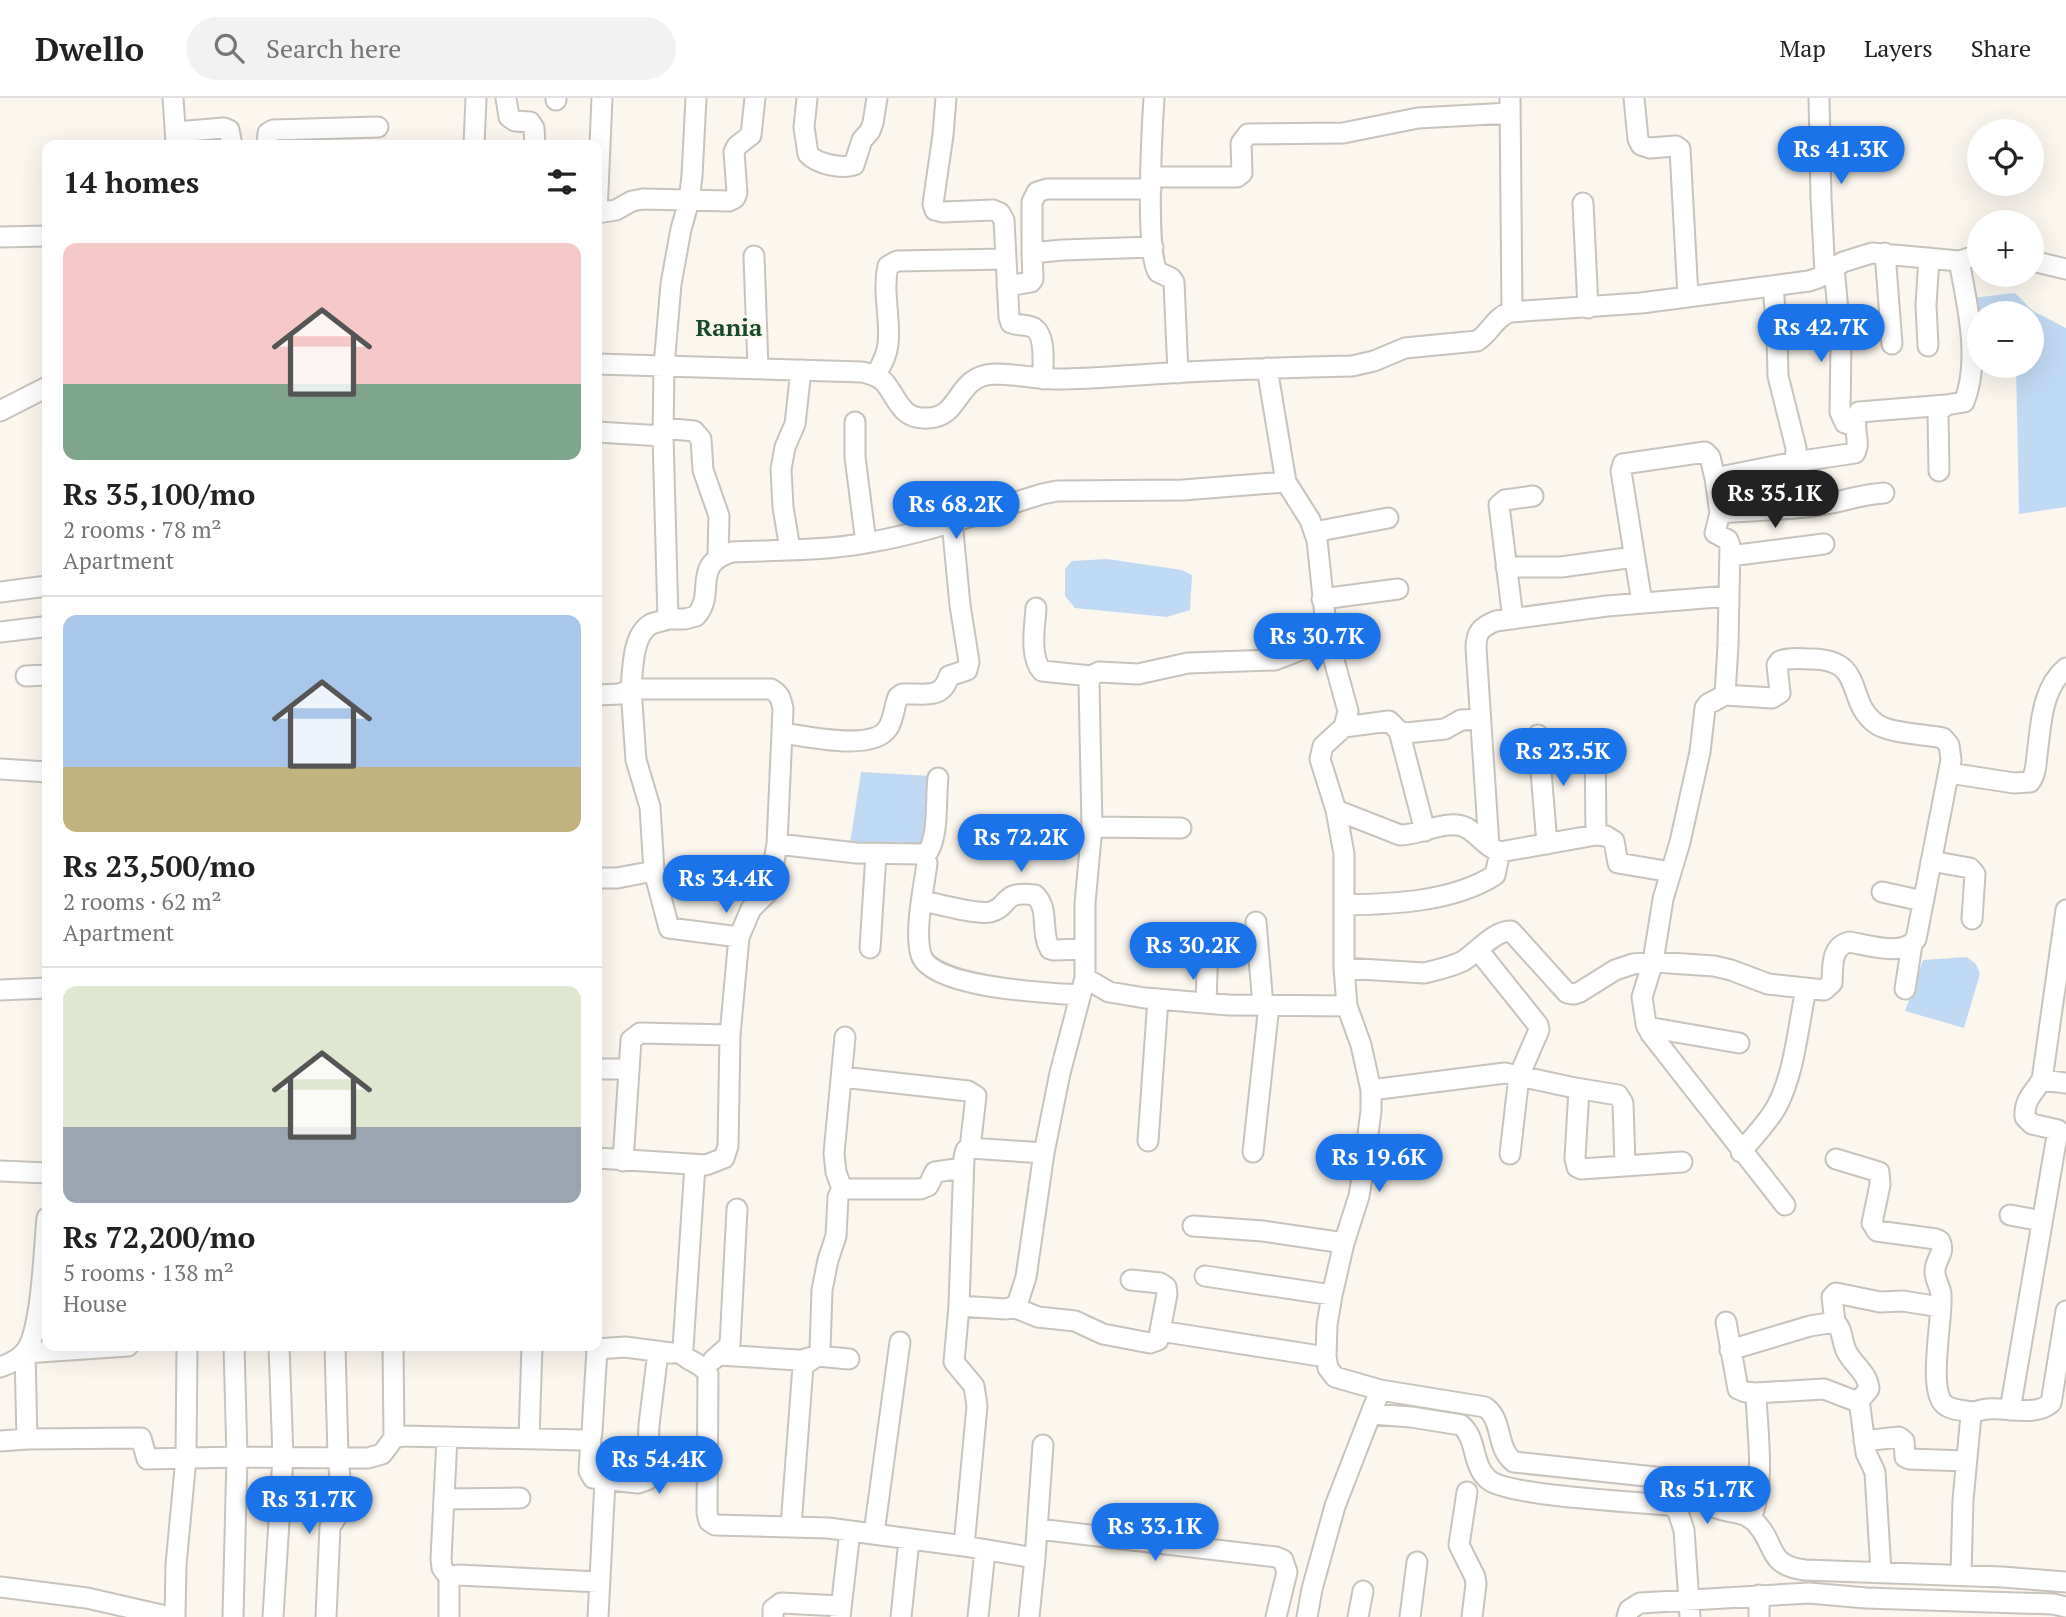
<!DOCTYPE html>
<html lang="en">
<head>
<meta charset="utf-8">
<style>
	:root { --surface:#fff; --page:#f2f2f2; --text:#222; --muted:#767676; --line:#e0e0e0; --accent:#1a73e8 }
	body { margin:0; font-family:"PT Serif",serif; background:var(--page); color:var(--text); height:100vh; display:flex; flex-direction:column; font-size:26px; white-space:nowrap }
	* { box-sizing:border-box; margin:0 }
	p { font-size:23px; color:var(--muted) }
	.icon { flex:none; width:38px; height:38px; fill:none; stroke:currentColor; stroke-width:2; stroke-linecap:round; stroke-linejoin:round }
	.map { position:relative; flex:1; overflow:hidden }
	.panel { position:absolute; left:42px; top:42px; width:560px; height:1211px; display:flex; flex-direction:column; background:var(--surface); border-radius:14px; box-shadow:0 7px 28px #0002 }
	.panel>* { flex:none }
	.tools { position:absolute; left:1967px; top:21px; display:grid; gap:14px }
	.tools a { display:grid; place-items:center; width:77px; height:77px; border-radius:50%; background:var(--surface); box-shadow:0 7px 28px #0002; font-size:35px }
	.price { position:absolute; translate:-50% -60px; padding:0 16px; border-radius:24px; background:var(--accent); color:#fff; font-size:23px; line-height:46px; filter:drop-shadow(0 2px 4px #0008) }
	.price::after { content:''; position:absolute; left:50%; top:42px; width:21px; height:16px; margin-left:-10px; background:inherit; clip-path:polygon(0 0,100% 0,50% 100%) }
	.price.selected { background:#222; color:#fff }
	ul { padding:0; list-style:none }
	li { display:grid; align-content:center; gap:14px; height:371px; padding:0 21px }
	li+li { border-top:2px solid var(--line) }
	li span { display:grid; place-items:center; height:217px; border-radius:14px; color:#555 }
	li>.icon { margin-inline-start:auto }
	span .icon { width:126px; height:126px; fill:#fffc; stroke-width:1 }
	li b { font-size:30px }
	h2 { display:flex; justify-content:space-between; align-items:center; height:84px; padding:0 21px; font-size:30px }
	header { display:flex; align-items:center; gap:42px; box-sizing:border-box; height:98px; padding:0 35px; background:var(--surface); border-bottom:2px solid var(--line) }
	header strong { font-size:33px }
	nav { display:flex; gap:38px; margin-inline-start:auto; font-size:24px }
	.search { width:490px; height:63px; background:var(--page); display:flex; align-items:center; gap:18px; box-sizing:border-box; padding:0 24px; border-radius:38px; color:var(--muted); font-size:26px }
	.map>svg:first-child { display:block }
</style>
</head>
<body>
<header>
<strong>Dwello</strong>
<div class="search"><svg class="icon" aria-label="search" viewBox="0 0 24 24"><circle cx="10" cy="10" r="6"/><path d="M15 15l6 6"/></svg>Search here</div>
<nav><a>Map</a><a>Layers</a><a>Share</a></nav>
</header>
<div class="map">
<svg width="2066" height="1519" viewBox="0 0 2066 1519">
	<rect width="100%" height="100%" fill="#fbf6ee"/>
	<!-- water -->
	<path fill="#c1daf4" d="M 2015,195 L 2033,213 L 2066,230 L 2066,409 L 2019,416 L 2016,268 L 2032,268 L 2032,215 L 1979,215 L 1979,255 L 1972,200 Z
		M 1107,461 L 1182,472 L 1192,477 L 1190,512 L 1167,519 L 1075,510 L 1065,498 L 1065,471 L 1072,463 Z
		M 861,674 L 931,678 L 925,753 L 849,752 Z
		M 1967,859 L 1976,866 L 1980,876 L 1964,930 L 1905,913 L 1923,862 Z"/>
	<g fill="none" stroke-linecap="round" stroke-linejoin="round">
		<defs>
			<path id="minor" d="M 173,0 L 176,44
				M 506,0 L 509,19 L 515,23 L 530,24 L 534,30 L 535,47
				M 807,0 L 804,29 L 808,56 C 817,66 841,71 854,67 L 862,42 L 870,33 L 873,25 L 877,0
				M 946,0 L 943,37 L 933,106 L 935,112 L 943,114 L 993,112 L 1000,115 L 1004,122 L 1009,219 L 1011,225 C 1018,228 1028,226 1034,230 C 1047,239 1042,268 1043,281
				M 1154,0 C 1152,30 1145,155 1158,174 L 1171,180 L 1174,184 L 1178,275
				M 1510,0 L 1512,214
				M 1634,0 L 1638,41 L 1641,47 L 1650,50 L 1676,48 L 1680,51 L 1688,199
				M 1819,0 L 1821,100 L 1825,176
				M 556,2 L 556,0
				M 176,34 L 224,30 L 229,32 L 232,47
				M 267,47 L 268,35 L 273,32 L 378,29
				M 474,47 L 476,0
				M 1152,79 L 1237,79 L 1242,75 L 1241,45 L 1248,36 L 1343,35 L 1418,20 L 1510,15
				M 1151,91 L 1047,91 L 1037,94 L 1032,104 L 1032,155 L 1062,152 L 1153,149
				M 1583,105 L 1588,210
				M 597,115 L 616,112 L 632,103 L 643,101 L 729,103 L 735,100 L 737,95 L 734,54 L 737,48 L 751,37 L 755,0
				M 597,115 L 602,0
				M 0,139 L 47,138
				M 1885,155 L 1892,246
				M 754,158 L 758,270
				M 2032,163 L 2066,171
				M 1834,169 L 1841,246 L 1840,314 L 1845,325 L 1855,328
				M 1007,188 L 1031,184 L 1033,181 L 1032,155
				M 1928,248 L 1926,207 L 1929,160
				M 597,266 L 862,274 C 871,276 879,278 885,285 C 898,301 901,322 928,320 C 962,319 955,277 995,276 C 1018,276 1041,282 1064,281 C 1105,280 1146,276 1186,274 C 1241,271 1297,269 1352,268 L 1374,263 L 1405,250 L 1477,243 C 1491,234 1494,220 1510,214 L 1641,205 L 1809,183 L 1818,180 L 1843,164 L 1872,155 L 1959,163 L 1979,157
				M 1267,270 L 1286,384 L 1310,422 L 1317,442 L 1327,537 L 1348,613 L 1344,629 L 1323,648 L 1320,661 L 1336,712 L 1344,756 L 1344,870 L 1347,908 L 1361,947 L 1371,992 L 1371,1013 L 1364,1067 L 1359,1098 L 1344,1145 L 1332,1197 L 1327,1227 L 1326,1259 L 1328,1270 L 1335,1279 L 1380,1292 L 1335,1408 L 1312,1491 L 1307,1519
				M 876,277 C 881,267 887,258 888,246 C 891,220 882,194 888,168 L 897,163 L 1006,161
				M 0,313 L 47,289
				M 855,324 L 855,359 L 866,445
				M 663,330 L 694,333 L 701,341 L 703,372 L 719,418 L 718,458
				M 597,334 L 663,338
				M 1795,364 L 1855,355 C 1862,342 1850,328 1859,314 L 1946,307
				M 1939,373 L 1938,314 L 1946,307 L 1964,304 C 1981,263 1967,205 1959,163
				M 1715,380 L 1720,415 L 1715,435 L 1728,442 L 1730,448 L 1728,547 L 1725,597 L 1708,606 L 1705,610 L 1700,654 L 1680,744 L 1663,801 L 1653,864 L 1642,899 L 1646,926 L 1651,936 L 1785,1107
				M 1720,415 C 1759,412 1804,412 1841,403 C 1856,399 1868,396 1884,395
				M 1314,434 L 1388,420
				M 790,451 L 783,409 L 781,371 L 785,349 L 795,326 L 801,272
				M 1730,458 L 1824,446
				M 1506,469 L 1561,469 L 1634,459
				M 0,494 L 47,488
				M 1322,501 L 1398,491
				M 1642,505 L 1621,373 L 1623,366 L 1705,354 L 1710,359 L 1715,380 L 1795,364 L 1796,350 L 1778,278 L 1777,236 L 1773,188
				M 1036,510 C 1035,527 1029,559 1042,573 L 1091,578
				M 668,521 L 685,521 L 696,518 C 717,495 690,467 732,454 C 777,452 822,453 866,445 C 926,435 984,414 1042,396 L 1057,393 L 1183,392 L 1286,384
				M 1513,521 L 1499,407 L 1505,402 L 1533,398
				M 0,534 L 42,529
				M 1330,547 L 1306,550 L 1275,562 L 1188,565 L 1138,576 L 1099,574 L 1091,578 L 1089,584 L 1092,729 L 1085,805 L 1085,880 L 1109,894 L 1145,900 L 1229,907 L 1347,908
				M 26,578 L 47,577
				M 597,597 L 620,596 L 631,591 C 633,571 632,537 651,526 C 656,524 663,523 668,521 L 663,338 L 664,268 L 671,186 L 681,131 L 689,103 L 692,78 L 696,0
				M 1344,629 L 1389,623 L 1399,633 L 1406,635 L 1445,631 L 1461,622 L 1481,621
				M 1399,633 L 1425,733
				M 783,635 C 806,638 873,654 888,630 C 894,621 894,608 898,599 L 902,596 C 925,595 942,602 949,578 L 967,572 L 969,564 L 960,507 L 952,424
				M 1538,637 L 1547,746
				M 1595,646 L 1596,737
				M 0,671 L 47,674
				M 1949,675 L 2014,685 L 2030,684 C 2036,676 2036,667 2037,657 C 2041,628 2041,591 2066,570
				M 1336,712 L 1400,737 C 1421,737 1447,720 1467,730 C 1479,737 1487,750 1500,754 L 1596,737 L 1606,738 L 1614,743 L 1618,765 L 1671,774
				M 1092,729 L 1181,730
				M 777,746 L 856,755 L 923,756 L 927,765 C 924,790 914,832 921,857 C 932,890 1049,895 1080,897
				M 1489,748 L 1476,550 C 1476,534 1481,529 1496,523 L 1607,508 L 1729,498
				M 925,758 C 940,741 935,702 938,680
				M 1931,763 L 1970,770 L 1975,776 L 1972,821
				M 654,773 L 669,830 L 739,839
				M 597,780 L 617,780 L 654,773 L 650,709 L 636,662 L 631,591 L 771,591 C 780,596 781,601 783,611 L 777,746 L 769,793 L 751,811 L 739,839 L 730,937 L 728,1048 L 724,1060 L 706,1067 L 597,1060
				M 1882,794 L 1923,803
				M 923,803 C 938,806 977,817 990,814 C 1011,809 1000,792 1035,797 C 1050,811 1040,834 1050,851 L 1054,852 L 1085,851
				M 1345,807 C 1393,806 1453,804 1495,777 L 1500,754
				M 1256,824 L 1263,908
				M 1177,838 L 1201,838 L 1206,840 L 1208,845 L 1206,905
				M 870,850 L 876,756
				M 1478,852 L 1538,927 L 1539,932 L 1519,978 L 1510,1056
				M 1344,870 L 1424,875 C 1437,872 1451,869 1463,863 C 1477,854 1495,832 1511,833 L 1567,895 L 1574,896 L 1580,894 L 1615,872 L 1633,866 L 1655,864 L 1714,868 L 1731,872 L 1768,886 L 1824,892 L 1832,885 C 1833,870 1830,849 1849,844 C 1868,847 1903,859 1916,841 L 1951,662 L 1949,647 L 1943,640 C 1925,636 1889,636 1875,625 C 1845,602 1866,562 1812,561 C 1801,561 1790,559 1780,563 L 1777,567 L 1780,595 L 1772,600 L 1725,597
				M 1905,891 L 1912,846
				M 0,892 L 47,890
				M 1647,929 L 1739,945
				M 597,971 L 627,971
				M 842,979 L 968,993 L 976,998 L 970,1050
				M 2042,982 L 2066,985
				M 1579,991 L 1575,1060 L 1577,1069 L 1581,1071 L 1682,1064
				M 1371,992 L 1505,975 L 1575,990 L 1618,997 L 1623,1005 L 1625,1067
				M 1148,1043 L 1158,901
				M 1253,1054 L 1269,907
				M 1741,1054 C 1753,1039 1769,1024 1778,1006 C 1795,972 1798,929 1806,891
				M 1044,1055 L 970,1050 L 966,1052 L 964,1059 L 959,1208 L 1006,1211 L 1013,1209 L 1018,1204 L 1026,1179 L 1044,1055 L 1060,975 L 1085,880
				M 1836,1061 L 1879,1074 L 1880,1087 L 1872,1125 L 1877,1133 L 1936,1141 L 1940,1143 C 1946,1156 1934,1162 1935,1174 C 1935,1182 1940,1188 1941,1196 C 1943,1220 1928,1287 1943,1305 C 1950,1313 1964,1312 1974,1314
				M 623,1063 L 631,942 L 640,935 L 730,937
				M 0,1073 L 47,1075
				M 842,1091 L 836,1074 L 834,1055 L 845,939
				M 2010,1117 L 2042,1123
				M 1193,1128 L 1263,1133 L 1344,1145
				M 1205,1178 L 1332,1197
				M 1131,1182 L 1160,1185 L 1166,1189 L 1167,1196 L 1160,1233 L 1326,1259
				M 959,1208 L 954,1264 L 974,1288 L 977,1308 L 964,1448
				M 1013,1209 L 1038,1219 L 1075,1223 L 1103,1236 L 1150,1245 L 1158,1242 L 1160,1233
				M 1726,1224 L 1738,1291 L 1745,1294 L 1756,1295 C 1757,1336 1766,1381 1751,1421
				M 1835,1224 L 1832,1199 L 1836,1195 L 1880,1204 L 1903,1203 L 1940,1209
				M 128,1248 L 25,1255 L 27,1341 L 141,1340 L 147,1361 L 237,1359 L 368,1360 L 382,1356 L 394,1340 L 402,1338 L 582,1342 L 591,1340 L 592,1334 L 597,1251 L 595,1248
				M 393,1248 L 394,1340
				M 597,1251 L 625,1249 L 671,1255 L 680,1254 L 683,1250 L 695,1067
				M 1730,1252 L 1810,1228 L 1835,1224 C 1844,1232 1841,1246 1848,1256 C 1855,1268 1868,1276 1869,1291 L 1858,1304
				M 680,1254 C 688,1264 702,1265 708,1276 L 707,1415 L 709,1423 L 715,1427 L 828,1430 L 964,1448 L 1035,1460 L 1043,1347
				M 719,1257 L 798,1262 L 803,1268 L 791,1428
				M 805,1261 L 817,1258 L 849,1261
				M 713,1262 L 730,1247 L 737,1111
				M 803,1268 L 817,1258 L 820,1252 L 822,1192 L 828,1162 L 836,1138 L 838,1099 L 842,1091 L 920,1091 L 928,1088 L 935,1074 L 963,1070
				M 0,1269 C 9,1266 18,1262 24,1255 C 42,1237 44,1148 47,1120
				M 1380,1292 L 1485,1309 C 1504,1322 1495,1350 1514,1364 L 1702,1384 L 1708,1391 L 1712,1408 C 1725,1416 1742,1412 1753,1422 C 1778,1445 1764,1467 1805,1472 L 2002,1479 L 2066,1484
				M 1756,1295 L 1824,1291 L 1858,1304 L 1860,1309 L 1866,1355 L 1875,1374 L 1881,1474
				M 2010,1312 L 2058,1032 L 2032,1026 L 2025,1019 C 2024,1002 2033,995 2042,982 L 2066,812
				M 1372,1316 L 1411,1319 L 1461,1327 C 1478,1341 1471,1368 1489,1382 C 1508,1398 1638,1404 1669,1407 L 1677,1411 L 1684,1432 L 1690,1519
				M 447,1339 L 441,1461 L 442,1470 L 449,1479 L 449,1519
				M 591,1340 L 589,1373 L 593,1380 L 638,1385 L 647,1382 L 649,1327 L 658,1254
				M 529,1341 L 532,1248
				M 0,1343 L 27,1341
				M 1864,1343 L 1899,1339 L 1904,1343 L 1905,1359 L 1909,1361 L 1966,1363
				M 1467,1394 L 1459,1447 L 1475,1479 L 1476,1486 L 1472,1519
				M 444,1401 L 520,1400
				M 1038,1431 L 1276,1459 L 1283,1462 L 1287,1474 L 1276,1519
				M 874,1435 L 900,1244
				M 1961,1477 L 1963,1402 L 1971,1317 C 1989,1301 2031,1323 2051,1305 L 2066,1213
				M 449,1479 L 458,1477 L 599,1484
				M 0,1489 L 87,1500 L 170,1519
				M 175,1519 L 176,1467 L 186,1360 L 187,1248
				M 233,1519 L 237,1359 L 234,1248
				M 273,1519 L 283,1359 L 279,1248
				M 326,1519 L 330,1429 L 340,1413 L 342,1403 L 338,1358 L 335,1248
				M 598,1519 L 605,1383
				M 773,1519 L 773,1511 L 781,1505 L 841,1508
				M 840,1519 L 850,1433
				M 901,1519 L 909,1442
				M 978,1519 L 985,1453
				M 1029,1519 L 1035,1460
				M 1358,1519 L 1363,1493
				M 1410,1519 L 1417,1464
				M 1627,1519 L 1629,1512 L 1640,1505 L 1809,1495 L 1866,1500 L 2053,1506 L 2066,1509
				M 1759,1519 L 1759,1497"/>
		</defs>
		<!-- minor casing -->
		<use href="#minor" stroke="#c8c3bc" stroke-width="23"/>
		<!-- minor -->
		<use href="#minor" stroke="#fff" stroke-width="19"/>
	</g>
	<g text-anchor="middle" stroke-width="6" stroke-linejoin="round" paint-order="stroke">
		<!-- district labels -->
		<g font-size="24" font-weight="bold" fill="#154b2a" stroke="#fbf6ee">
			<text x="729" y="238">Rania</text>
		</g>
	</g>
</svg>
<div class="tools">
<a><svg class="icon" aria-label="locate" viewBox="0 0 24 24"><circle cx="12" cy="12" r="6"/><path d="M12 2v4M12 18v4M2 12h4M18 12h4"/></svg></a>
<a>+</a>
<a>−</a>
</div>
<b class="price" style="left:1841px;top:88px">Rs 41.3K</b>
<b class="price" style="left:1821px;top:266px">Rs 42.7K</b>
<b class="price selected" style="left:1775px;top:432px">Rs 35.1K</b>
<b class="price" style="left:956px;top:443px">Rs 68.2K</b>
<b class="price" style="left:1317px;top:575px">Rs 30.7K</b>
<b class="price" style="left:1563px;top:690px">Rs 23.5K</b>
<b class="price" style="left:1021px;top:776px">Rs 72.2K</b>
<b class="price" style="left:726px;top:817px">Rs 34.4K</b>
<b class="price" style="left:1193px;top:884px">Rs 30.2K</b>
<b class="price" style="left:1379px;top:1096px">Rs 19.6K</b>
<b class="price" style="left:659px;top:1398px">Rs 54.4K</b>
<b class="price" style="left:1707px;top:1428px">Rs 51.7K</b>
<b class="price" style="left:309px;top:1438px">Rs 31.7K</b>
<b class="price" style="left:1155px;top:1465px">Rs 33.1K</b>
<section class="panel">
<h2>14 homes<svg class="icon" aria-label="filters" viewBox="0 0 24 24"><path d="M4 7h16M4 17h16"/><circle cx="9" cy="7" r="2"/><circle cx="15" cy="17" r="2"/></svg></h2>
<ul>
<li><span style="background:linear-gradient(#f6c9c9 65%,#7fa58c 0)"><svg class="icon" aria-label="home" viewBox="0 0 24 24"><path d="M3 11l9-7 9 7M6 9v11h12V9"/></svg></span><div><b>Rs 35,100/mo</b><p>2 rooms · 78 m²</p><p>Apartment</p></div></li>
<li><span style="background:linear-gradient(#a9c7e8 70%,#c2b280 0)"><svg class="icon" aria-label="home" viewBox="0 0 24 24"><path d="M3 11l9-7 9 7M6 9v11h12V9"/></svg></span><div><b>Rs 23,500/mo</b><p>2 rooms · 62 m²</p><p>Apartment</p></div></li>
<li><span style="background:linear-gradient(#dfe7d0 65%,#9aa5b1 0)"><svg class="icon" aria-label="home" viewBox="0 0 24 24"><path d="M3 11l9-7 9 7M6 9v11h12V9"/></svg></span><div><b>Rs 72,200/mo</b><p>5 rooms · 138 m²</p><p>House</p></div></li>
</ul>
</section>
</div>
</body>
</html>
